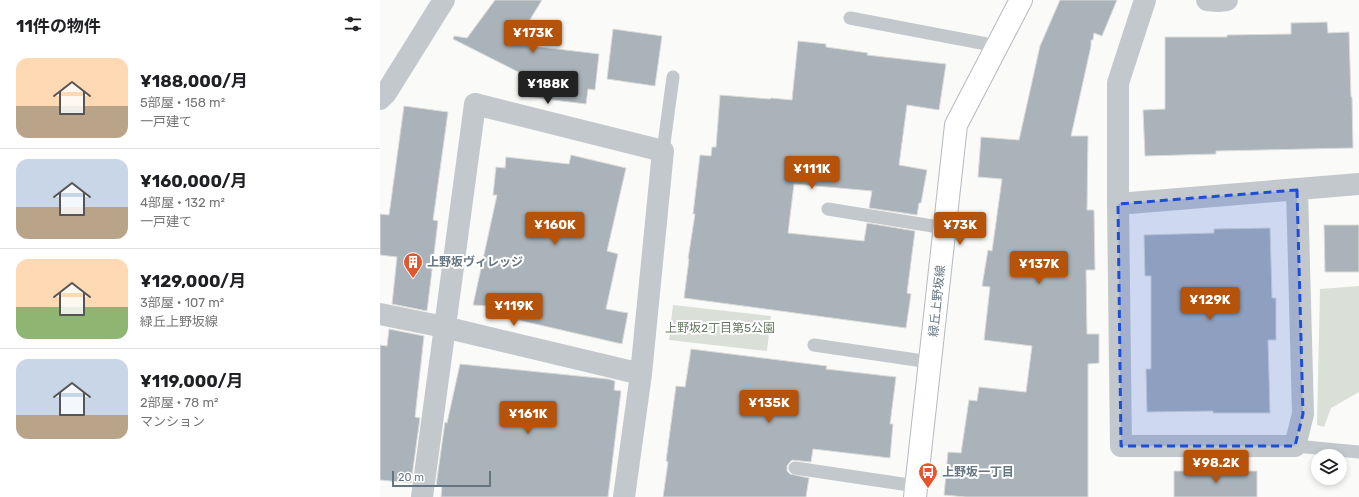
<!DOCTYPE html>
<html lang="ja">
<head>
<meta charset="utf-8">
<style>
	:root { --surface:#fff; --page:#f6f6f6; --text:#202124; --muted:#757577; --line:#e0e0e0; --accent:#b45309 }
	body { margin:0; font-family:Rubik,"Noto Sans JP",sans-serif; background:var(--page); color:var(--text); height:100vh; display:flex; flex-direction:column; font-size:15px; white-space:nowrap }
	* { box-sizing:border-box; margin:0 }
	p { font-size:13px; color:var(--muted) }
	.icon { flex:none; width:22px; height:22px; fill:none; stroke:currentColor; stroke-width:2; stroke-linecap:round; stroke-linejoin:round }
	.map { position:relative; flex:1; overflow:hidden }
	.details { display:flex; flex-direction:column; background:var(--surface); width:380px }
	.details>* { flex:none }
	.fabs { position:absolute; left:931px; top:449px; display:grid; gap:8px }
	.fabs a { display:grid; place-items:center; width:36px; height:36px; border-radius:50%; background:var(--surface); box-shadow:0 2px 6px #0003; font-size:20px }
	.scale { position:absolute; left:12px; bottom:10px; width:99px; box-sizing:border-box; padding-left:4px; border:2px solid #657683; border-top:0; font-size:11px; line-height:14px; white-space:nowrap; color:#657683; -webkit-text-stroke:3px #fff; paint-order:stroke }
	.price { position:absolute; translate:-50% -34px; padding:0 9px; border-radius:4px; background:var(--accent); color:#fff; font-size:13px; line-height:26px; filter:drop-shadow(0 1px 2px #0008) }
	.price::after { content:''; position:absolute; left:50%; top:24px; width:12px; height:9px; margin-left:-6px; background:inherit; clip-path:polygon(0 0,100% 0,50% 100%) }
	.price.active { background:#222; color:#fff }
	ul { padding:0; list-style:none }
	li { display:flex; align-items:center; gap:12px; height:100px; padding:0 16px }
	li+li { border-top:1px solid var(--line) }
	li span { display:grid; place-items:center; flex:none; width:112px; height:80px; border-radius:12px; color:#555 }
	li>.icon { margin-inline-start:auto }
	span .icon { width:48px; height:48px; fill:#fffc; stroke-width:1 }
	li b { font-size:17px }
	h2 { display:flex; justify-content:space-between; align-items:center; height:48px; padding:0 16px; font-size:17px }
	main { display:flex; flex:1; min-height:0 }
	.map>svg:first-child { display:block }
</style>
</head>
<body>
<main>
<section class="details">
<h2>11件の物件<svg class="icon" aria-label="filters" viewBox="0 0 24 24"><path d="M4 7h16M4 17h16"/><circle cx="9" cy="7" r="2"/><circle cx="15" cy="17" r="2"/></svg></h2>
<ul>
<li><span style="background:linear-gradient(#ffd9b3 60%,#b9a48a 0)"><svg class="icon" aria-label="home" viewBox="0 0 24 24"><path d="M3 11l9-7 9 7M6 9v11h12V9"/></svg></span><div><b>¥188,000/月</b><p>5部屋 · 158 m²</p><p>一戸建て</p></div></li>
<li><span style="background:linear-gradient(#c9d6e8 60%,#b9a48a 0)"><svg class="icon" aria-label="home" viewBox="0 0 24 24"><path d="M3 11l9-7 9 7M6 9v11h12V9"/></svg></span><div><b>¥160,000/月</b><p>4部屋 · 132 m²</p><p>一戸建て</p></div></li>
<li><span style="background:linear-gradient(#ffd9b3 60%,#8fb573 0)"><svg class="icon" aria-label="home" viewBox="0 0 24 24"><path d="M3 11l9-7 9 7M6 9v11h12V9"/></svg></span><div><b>¥129,000/月</b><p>3部屋 · 107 m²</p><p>緑丘上野坂線</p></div></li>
<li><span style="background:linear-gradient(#c9d6e8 70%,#b9a48a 0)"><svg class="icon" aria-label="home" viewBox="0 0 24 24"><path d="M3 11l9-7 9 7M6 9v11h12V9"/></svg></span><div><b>¥119,000/月</b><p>2部屋 · 78 m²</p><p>マンション</p></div></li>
</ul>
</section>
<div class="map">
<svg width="979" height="497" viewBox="0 0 979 497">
	<rect width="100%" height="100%" fill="#fafaf8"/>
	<!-- green -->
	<path fill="#dadfd7" d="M 979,286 L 979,392 L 951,408 L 944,427 L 937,425 L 940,289 Z
		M 293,305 L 391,316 L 387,351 L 289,340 Z"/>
	<!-- building -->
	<path fill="#aab3b9" stroke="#dcdcda" d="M 115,0 L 162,0 L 135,44 L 219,54 L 215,90 L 208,89 L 206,104 L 149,97 L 152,79 L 73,39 L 74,36 L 87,38 Z
		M 680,0 L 737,0 L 722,36 L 714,33 L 713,40 L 711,40 L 711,46 L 691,136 L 708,136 L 707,210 L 714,210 L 715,270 L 706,270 L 707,334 L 719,334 L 719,363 L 708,364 L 708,497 L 586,497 L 564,495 L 568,452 L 581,453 L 589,400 L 597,401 L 599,387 L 646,392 L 652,346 L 604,340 L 610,287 L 602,286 L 608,250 L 612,251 L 622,179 L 598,177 L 601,137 L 639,140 L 660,46 Z
		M 947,22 L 948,33 L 969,32 L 971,97 L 972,97 L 973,148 L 836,151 L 836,154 L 765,156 L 763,110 L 785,109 L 785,37 L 847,37 L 847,35 L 911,34 L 911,23 Z
		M 233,29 L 282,36 L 275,86 L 227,79 Z
		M 418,41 L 446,44 L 446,47 L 488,53 L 487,55 L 566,64 L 559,110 L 527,105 L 519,165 L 547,170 L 541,203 L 539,203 L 537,215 L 489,208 L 492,191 L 414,184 L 408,233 L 484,241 L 487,223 L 535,231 L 527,293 L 531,294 L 526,328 L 304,298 L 309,259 L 308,259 L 315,214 L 313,214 L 320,155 L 331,156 L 332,147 L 336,147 L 340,95 L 390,99 L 391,98 L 412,100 Z
		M 24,106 L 68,112 L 53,220 L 58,221 L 47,311 L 12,304 L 17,257 L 0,255 L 0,214 L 9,215 Z
		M 191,155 L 246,168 L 227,251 L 238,254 L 226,309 L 248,313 L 242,344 L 138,320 L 141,308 L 93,305 L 117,195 L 113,195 L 116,167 L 125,168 L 126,157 L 189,164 Z
		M 944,225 L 979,225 L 979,272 L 945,272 Z
		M 890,228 L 892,298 L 896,298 L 896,340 L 888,340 L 890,413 L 833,413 L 833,411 L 767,412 L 766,369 L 771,369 L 771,276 L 765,276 L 764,235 L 834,233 L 834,229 Z
		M 9,329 L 44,336 L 35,417 L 40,418 L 31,483 L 0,480 L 0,345 L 7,346 Z
		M 311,349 L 447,366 L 446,369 L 516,377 L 510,424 L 513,424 L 510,458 L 433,449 L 431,462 L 412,460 L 409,463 L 407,466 L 407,471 L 410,474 L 429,478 L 426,497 L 283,497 L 288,462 L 286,461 L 296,386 L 305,387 Z
		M 80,364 L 228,379 L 235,381 L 234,390 L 241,391 L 228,497 L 61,497 L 62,486 L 56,486 L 65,422 L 67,423 Z
		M 794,471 L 877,471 L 877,497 L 794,497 Z"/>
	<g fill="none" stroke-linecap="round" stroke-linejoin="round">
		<defs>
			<path id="secondary" d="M 535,497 L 576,125 L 641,0"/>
		</defs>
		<!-- secondary casing -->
		<use href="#secondary" stroke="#b3babf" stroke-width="24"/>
		<!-- lane -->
		<path stroke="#c3c8cc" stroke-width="13" d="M 470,18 L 617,46
			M 283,151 L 293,77
			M 448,209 L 565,228
			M 434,345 L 550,362
			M 915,446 L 979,452
			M 415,468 L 536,486"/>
		<!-- street -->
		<path stroke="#c3c8cc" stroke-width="22" d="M 765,0 L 738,83 L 738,204 L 741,446 L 915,446 L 923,414 L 917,190
			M 827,0 L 838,1 L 847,0
			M 0,99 L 6,93 L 64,0
			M 738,204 L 979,184
			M 0,314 L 64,327 L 261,374
			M 42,497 L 95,104 L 283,151 L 261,374 L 244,497"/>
		<!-- secondary -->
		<use href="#secondary" stroke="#fff" stroke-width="22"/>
	</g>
	<!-- marked area -->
	<path fill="#1d4ed8" fill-opacity="0.2" stroke="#1d4ed8" stroke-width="3" stroke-dasharray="8 5" stroke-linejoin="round" d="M 917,190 L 923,414 L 915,446 L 741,446 L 738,204 Z"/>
	<!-- icons -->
	<defs>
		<symbol id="building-pin" viewBox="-11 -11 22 30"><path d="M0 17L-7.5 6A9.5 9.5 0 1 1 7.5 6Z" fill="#e4572e" stroke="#fff"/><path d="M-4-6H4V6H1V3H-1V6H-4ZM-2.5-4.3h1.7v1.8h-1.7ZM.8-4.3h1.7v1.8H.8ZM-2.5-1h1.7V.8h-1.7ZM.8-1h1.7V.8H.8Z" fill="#fff"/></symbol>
		<symbol id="bus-pin" viewBox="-11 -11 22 30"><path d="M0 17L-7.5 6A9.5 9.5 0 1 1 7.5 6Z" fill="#e4572e" stroke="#fff"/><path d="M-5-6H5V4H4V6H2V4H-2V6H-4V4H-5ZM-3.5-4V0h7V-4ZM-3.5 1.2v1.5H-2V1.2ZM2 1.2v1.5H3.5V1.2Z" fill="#fff"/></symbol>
	</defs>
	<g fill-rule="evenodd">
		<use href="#building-pin" x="22" y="251" width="22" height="30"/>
		<use href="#bus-pin" x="537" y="461" width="22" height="30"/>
	</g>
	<g text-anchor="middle" stroke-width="4" stroke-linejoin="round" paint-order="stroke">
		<!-- poi labels -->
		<g font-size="12" font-weight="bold" fill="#657683" stroke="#fff" text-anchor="start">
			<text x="47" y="266">上野坂ヴィレッジ</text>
			<text x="562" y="476">上野坂一丁目</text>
		</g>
		<!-- street labels -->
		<g font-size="12" fill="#657683" stroke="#fff">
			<text transform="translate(557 301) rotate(-84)" y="4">緑丘上野坂線</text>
		</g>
		<!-- park labels -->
		<g font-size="12" fill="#687a64" stroke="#fff">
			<text x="340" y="332">上野坂2丁目第5公園</text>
		</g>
	</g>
</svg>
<div class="fabs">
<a><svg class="icon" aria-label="layers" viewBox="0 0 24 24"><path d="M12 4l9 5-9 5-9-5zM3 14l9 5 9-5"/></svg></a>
</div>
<div class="scale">20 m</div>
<b class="price" style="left:153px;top:54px">¥173K</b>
<b class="price active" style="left:168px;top:105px">¥188K</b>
<b class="price" style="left:432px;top:190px">¥111K</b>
<b class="price" style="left:175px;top:246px">¥160K</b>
<b class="price" style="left:580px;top:246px">¥73K</b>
<b class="price" style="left:659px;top:285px">¥137K</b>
<b class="price" style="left:830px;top:321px">¥129K</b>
<b class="price" style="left:134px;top:327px">¥119K</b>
<b class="price" style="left:389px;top:424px">¥135K</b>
<b class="price" style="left:148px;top:435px">¥161K</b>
<b class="price" style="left:836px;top:484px">¥98.2K</b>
</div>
</main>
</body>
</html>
